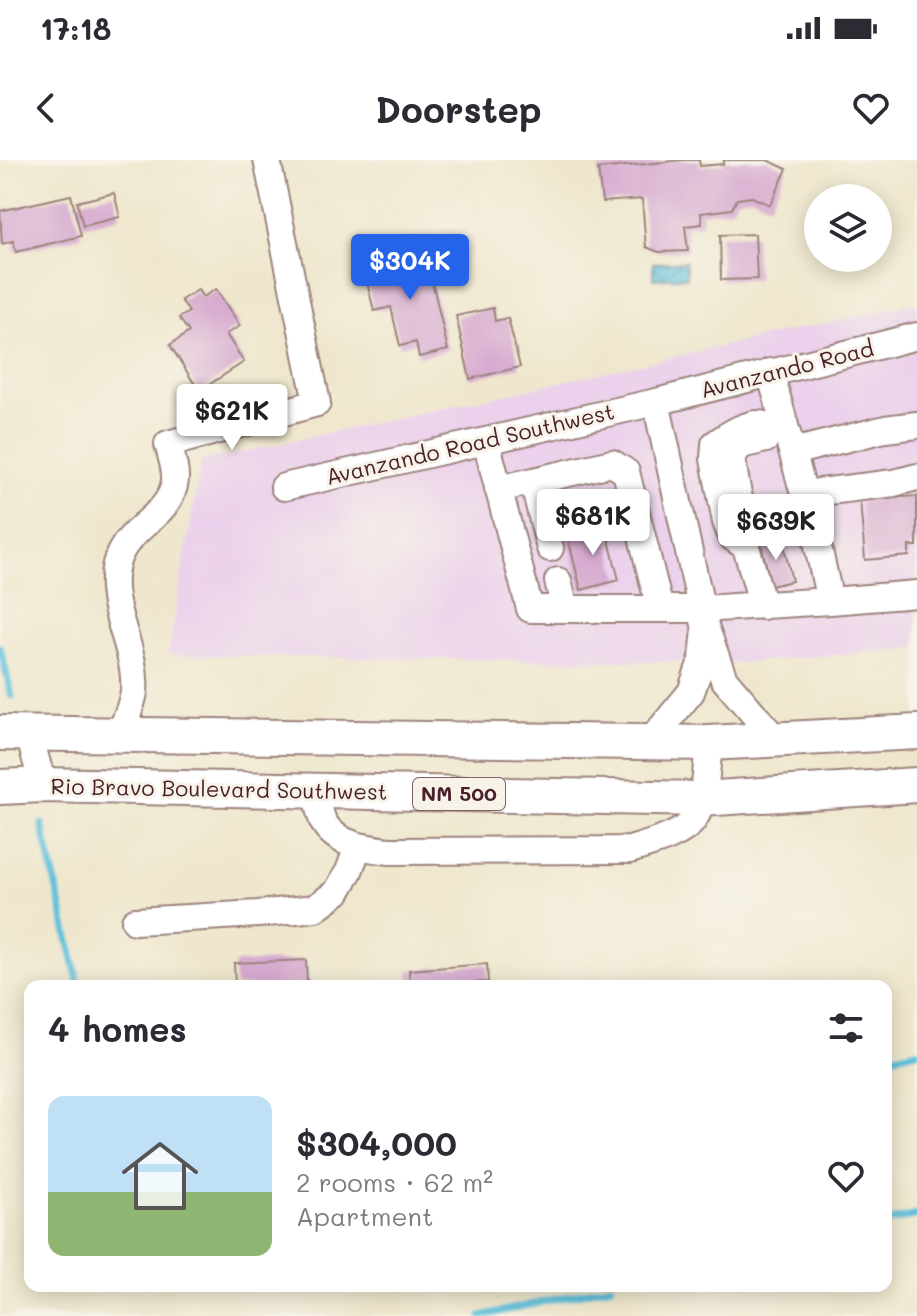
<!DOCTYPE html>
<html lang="en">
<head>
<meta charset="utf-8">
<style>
	:root { --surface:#fff; --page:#f2f2f3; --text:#2b2b33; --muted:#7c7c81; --accent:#2563eb }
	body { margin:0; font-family:Mali,sans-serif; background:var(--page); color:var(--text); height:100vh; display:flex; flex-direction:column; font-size:30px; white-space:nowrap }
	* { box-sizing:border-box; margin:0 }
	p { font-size:26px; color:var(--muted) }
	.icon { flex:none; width:44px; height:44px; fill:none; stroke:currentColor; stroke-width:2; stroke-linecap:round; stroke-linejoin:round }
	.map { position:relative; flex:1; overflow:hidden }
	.details { position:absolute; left:24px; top:820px; width:868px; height:312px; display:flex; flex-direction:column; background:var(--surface); border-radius:16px; box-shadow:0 4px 20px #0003 }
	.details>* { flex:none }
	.buttons { position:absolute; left:804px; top:24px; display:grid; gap:16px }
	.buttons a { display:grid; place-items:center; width:88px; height:88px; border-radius:50%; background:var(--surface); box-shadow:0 4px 20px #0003; font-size:40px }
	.price { position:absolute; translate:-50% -68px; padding:0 18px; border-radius:8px; background:#fff; color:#222; font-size:26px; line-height:52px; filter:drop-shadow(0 2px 4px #0008) }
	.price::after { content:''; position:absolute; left:50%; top:48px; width:24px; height:18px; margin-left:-12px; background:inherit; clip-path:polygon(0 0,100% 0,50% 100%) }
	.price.current { background:var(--accent); color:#fff }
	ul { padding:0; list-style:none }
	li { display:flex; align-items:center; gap:24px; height:200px; padding:0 24px }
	li span { display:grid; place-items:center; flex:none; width:224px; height:160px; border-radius:16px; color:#555 }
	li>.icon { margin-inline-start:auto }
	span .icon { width:96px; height:96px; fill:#fffc; stroke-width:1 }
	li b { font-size:34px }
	h2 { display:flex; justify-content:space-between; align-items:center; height:96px; padding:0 24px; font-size:34px }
	.status { display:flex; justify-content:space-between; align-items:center; height:56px; padding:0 40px; background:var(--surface); direction:ltr }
	.status svg { height:22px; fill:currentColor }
	header { display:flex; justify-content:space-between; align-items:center; height:104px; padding:0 24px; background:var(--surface); font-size:36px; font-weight:700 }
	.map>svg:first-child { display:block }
</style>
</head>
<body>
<div class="status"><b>17:18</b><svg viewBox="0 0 49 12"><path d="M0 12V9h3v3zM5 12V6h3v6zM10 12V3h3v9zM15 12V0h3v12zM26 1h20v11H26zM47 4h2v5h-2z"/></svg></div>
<header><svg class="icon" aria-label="back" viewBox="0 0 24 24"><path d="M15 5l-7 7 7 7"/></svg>Doorstep<svg class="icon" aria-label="heart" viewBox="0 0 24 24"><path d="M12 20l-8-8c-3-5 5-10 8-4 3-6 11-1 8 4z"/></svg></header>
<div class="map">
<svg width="917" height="1156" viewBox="0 0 917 1156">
	<defs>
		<pattern id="water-waves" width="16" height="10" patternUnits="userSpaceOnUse" patternTransform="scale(2)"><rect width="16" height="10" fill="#5ec1dc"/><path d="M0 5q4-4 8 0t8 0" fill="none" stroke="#53a5bd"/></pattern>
	</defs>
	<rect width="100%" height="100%" fill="#f7f3e8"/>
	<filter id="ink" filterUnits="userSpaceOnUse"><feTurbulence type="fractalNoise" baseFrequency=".0125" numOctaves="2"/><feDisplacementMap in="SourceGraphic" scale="16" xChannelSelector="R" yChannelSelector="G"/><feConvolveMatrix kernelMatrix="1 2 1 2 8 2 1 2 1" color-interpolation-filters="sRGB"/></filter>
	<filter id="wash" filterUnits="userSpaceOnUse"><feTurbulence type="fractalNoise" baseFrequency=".006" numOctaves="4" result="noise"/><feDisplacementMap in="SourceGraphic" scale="32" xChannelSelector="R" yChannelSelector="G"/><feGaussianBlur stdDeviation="1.8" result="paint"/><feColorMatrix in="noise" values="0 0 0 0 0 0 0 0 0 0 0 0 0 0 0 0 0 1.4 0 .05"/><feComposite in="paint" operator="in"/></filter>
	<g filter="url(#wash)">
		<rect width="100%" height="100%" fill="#efe7cd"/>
		<!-- built -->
		<path fill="#ebd1eb" d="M 917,143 L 917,488 L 741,503 L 168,495 L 201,301 Z"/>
		<!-- water -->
		<path fill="url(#water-waves)" stroke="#547084" stroke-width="2" d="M 686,102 L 686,117 L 653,119 L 653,103 Z"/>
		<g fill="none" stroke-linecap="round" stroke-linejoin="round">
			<!-- stream -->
			<path stroke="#5ec1dc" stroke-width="7" d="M 0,487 L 12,536
				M 42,664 L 79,826
				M 886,898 L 917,891
				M 886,1062 L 917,1055
				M 481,1156 L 611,1126"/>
		</g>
		<g id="blocks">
			<!-- building -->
			<path fill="#d7abd0" d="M 683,0 L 699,0 L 700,6 L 723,4 L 724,0 L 767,0 L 787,9 L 770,45 L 752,37 L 737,39 L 732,49 L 701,53 L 702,64 L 685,66 L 688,91 L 659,92 L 646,87 L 642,39 L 602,42 L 598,9 Z
				M 114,33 L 120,57 L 83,66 L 77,42 Z
				M 71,35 L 81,76 L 16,92 L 13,81 L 2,84 L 0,51 Z
				M 755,74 L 757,119 L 721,120 L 720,75 Z
				M 425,91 L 448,190 L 419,197 L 416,182 L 400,186 L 391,147 L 374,151 L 366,118 L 383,114 L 381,101 Z
				M 216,129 L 240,166 L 226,174 L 244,202 L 199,231 L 170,185 L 189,172 L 179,158 L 189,152 L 181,140 L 198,130 L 203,137 Z
				M 493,148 L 495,161 L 508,158 L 520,207 L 470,219 L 456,156 Z
				M 917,336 L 917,386 L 909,386 L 909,396 L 865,400 L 860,340 Z
				M 605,365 L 619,420 L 581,430 L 567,374 Z
				M 782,378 L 792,421 L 771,426 L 761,383 Z
				M 306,800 L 307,826 L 235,826 L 234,803 Z
				M 487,804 L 488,822 L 410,826 L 409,810 Z"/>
		</g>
	</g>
	<g filter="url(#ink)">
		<use href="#blocks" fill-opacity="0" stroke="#9c837c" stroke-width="2"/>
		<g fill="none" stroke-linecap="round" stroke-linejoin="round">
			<defs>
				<path id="minor" d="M 656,242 L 705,465
					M 486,281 L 530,449 L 702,449 L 830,441 L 816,377 L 770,212
					M 792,292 L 885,269 L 917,265
					M 533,321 L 550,388
					M 284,327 L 656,242 L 917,176
					M 498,329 L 612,303 L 626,312 L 660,449
					M 804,334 L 894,323 L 917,317
					M 746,387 C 746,356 734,327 732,296 L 741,285 L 766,279
					M 558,421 L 565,449
					M 830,441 L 917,434
					M 763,446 L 746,387 L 732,377 L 726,362 L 714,299 L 715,284 C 726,276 744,264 758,264 C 770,265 770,269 785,266
					M 28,571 L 43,625
					M 121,573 C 125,560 132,545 134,532 C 138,488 105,447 116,404 C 126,365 171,358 175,320 C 176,309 171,295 168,284 L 317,243 L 267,0
					M 650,582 L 691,532 L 703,498 L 706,469 L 724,519 L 776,580
					M 315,631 C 318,641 319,654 324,663 C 337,685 366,688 389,691 L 630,690 C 648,684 683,676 694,659 C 707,639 706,606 709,583
					M 135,761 L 258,754 L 315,748 L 337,732 L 349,711 L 358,687"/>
				<path id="major" d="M 0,573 L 709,583 L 917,572
					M 0,627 L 43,625 L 701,639 L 917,625"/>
			</defs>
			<!-- minor casing -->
			<use href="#minor" stroke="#9c837c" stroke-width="30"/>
			<!-- major casing -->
			<use href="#major" stroke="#9c837c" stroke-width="38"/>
			<!-- minor -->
			<use href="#minor" stroke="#fff" stroke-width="26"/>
			<!-- major -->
			<use href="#major" stroke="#fff" stroke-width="34"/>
		</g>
	</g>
	<g text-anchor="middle" stroke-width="6" stroke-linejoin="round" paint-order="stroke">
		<!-- shield labels -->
		<rect fill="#f7f3e8" stroke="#7e5f64" stroke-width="2" x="413" y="618" width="92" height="32" rx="6"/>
		<g font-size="20" font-weight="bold" fill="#4a1f2b">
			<text x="459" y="641">NM 500</text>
		</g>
		<!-- street labels -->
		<g font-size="22" fill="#4a1f2b" stroke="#f7f3e8">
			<text transform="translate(787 209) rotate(-14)" y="8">Avanzando Road</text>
			<text transform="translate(470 284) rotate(-13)" y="8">Avanzando Road Southwest</text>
			<text transform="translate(219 629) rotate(1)" y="8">Rio Bravo Boulevard Southwest</text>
		</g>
	</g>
</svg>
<div class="buttons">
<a><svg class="icon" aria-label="layers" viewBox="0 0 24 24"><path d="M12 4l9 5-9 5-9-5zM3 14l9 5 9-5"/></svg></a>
</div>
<b class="price current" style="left:410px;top:142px">$304K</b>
<b class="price" style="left:232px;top:292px">$621K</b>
<b class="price" style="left:593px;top:397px">$681K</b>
<b class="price" style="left:776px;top:402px">$639K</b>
<section class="details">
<h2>4 homes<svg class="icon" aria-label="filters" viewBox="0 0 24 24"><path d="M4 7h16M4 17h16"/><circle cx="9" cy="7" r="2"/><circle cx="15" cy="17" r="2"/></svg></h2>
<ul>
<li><span style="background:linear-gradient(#bfe0f5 60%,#8fb573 0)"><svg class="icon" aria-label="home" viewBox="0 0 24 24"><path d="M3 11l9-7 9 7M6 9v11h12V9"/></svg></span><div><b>$304,000</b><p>2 rooms · 62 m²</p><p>Apartment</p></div><svg class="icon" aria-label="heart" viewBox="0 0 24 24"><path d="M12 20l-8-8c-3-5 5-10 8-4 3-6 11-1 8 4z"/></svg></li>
</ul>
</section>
</div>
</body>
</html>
